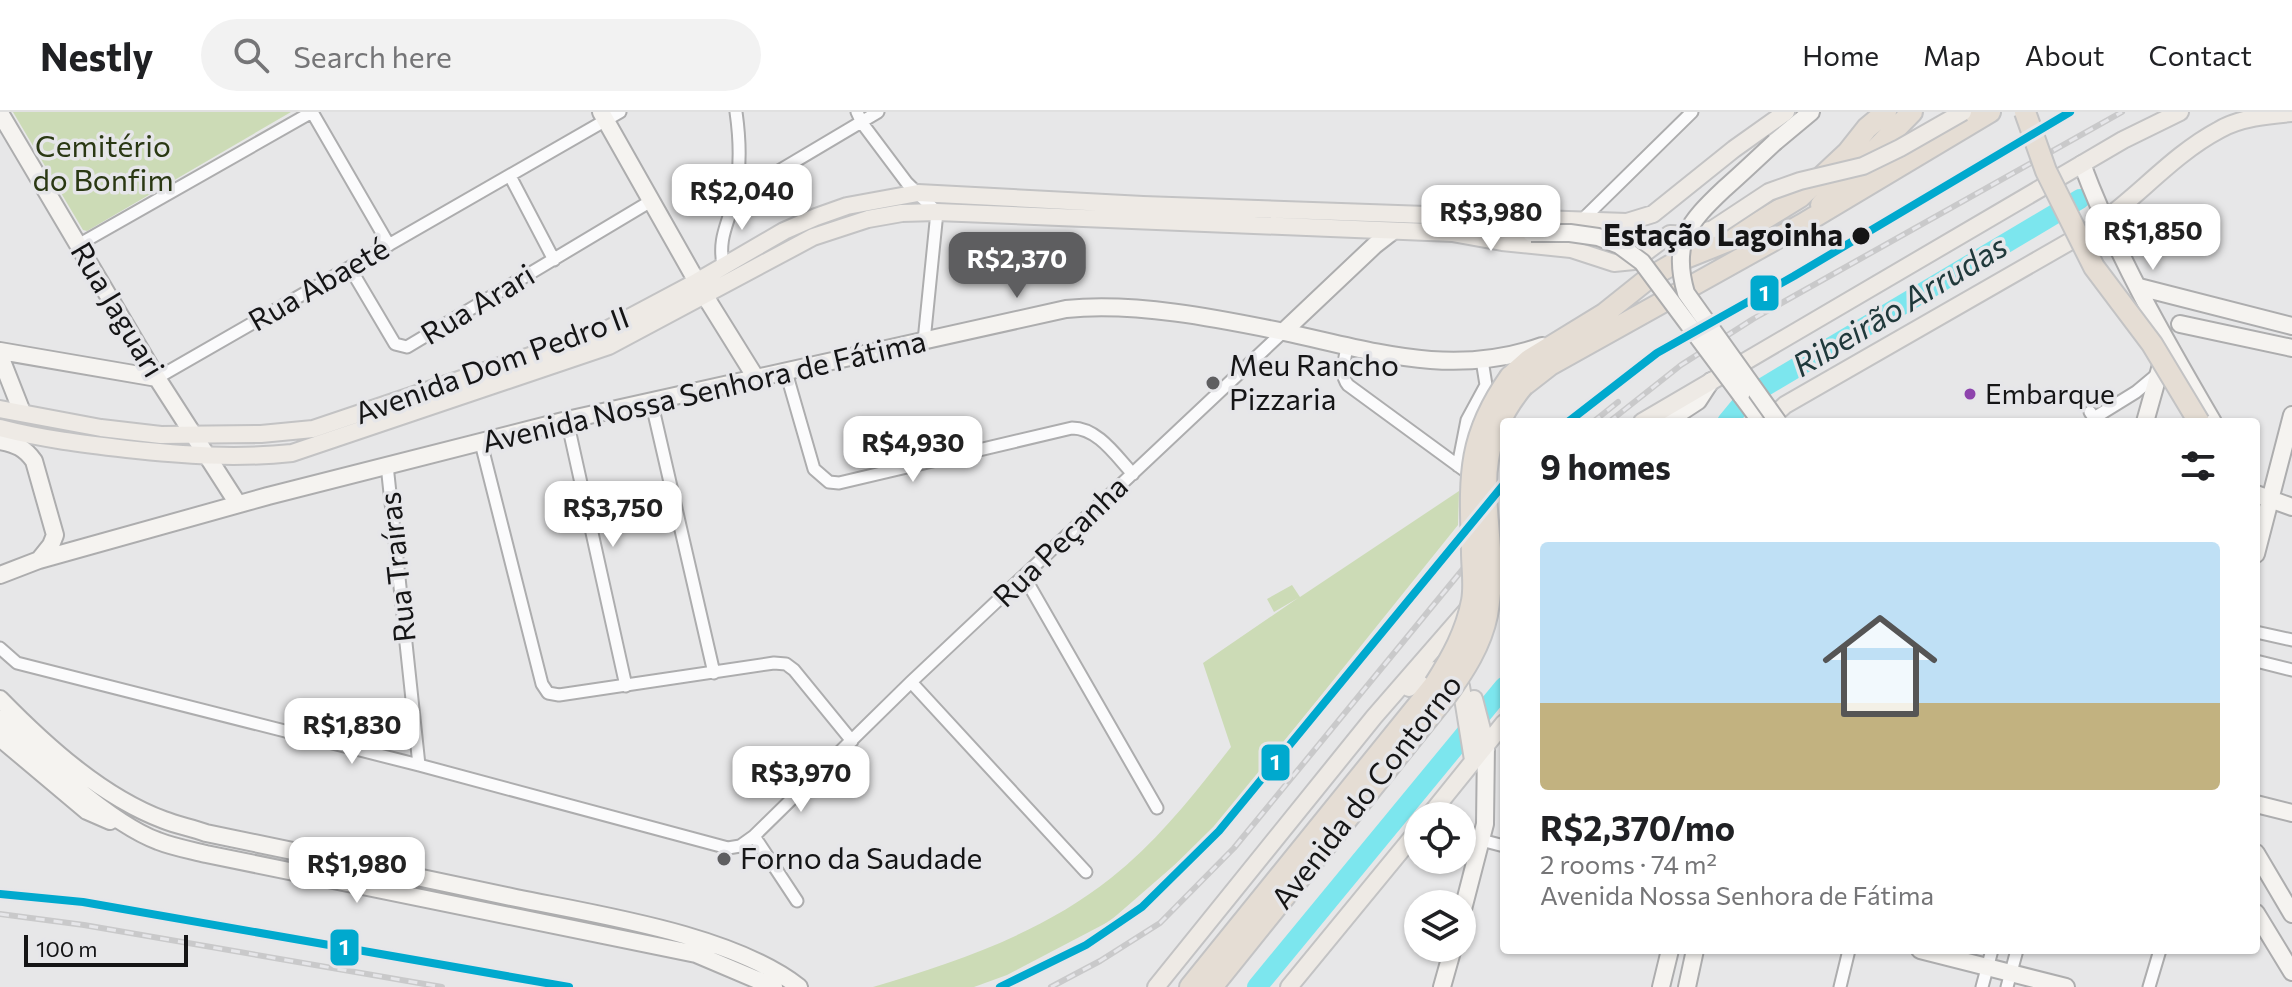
<!DOCTYPE html>
<html lang="en">
<head>
<meta charset="utf-8">
<style>
	:root { --surface:#fff; --page:#f2f2f2; --text:#202124; --muted:#757577; --line:#e0e0e0; --accent:#5e5e60 }
	body { margin:0; font-family:Commissioner,sans-serif; background:var(--page); color:var(--text); height:100vh; display:flex; flex-direction:column; font-size:30px; white-space:nowrap }
	* { box-sizing:border-box; margin:0 }
	p { font-size:26px; color:var(--muted) }
	.icon { flex:none; width:44px; height:44px; fill:none; stroke:currentColor; stroke-width:2; stroke-linecap:round; stroke-linejoin:round }
	.map { position:relative; flex:1; overflow:hidden }
	.drawer { position:absolute; left:1500px; top:306px; width:760px; height:536px; display:flex; flex-direction:column; background:var(--surface); border-radius:8px; box-shadow:0 2px 6px #0004 }
	.drawer>* { flex:none }
	.controls { position:absolute; left:1404px; top:690px; display:grid; gap:16px }
	.controls a { display:grid; place-items:center; width:72px; height:72px; border-radius:50%; background:var(--surface); box-shadow:0 2px 6px #0004; font-size:40px }
	.scale { position:absolute; left:24px; bottom:20px; width:164px; box-sizing:border-box; padding-left:8px; border:4px solid #151516; border-top:0; font-size:22px; line-height:28px; white-space:nowrap; color:#151516; -webkit-text-stroke:6px #e6e6e9; paint-order:stroke }
	.price { position:absolute; translate:-50% -68px; padding:0 18px; border-radius:16px; background:#fff; color:#222; font-size:26px; line-height:52px; filter:drop-shadow(0 2px 4px #0008) }
	.price::after { content:''; position:absolute; left:50%; top:48px; width:24px; height:18px; margin-left:-12px; background:inherit; clip-path:polygon(0 0,100% 0,50% 100%) }
	.price.on { background:var(--accent); color:#fff }
	ul { padding:0; list-style:none }
	li { display:grid; align-content:center; gap:16px; height:424px; padding:0 40px }
	li+li { border-top:2px solid var(--line) }
	li span { display:grid; place-items:center; height:248px; border-radius:8px; color:#555 }
	li>.icon { margin-inline-start:auto }
	span .icon { width:144px; height:144px; fill:#fffc; stroke-width:1 }
	li b { font-size:34px }
	h2 { display:flex; justify-content:space-between; align-items:center; height:96px; padding:0 40px; font-size:34px }
	header { display:flex; align-items:center; gap:48px; box-sizing:border-box; height:112px; padding:0 40px; background:var(--surface); border-bottom:2px solid var(--line) }
	header strong { font-size:38px }
	nav { display:flex; gap:44px; margin-inline-start:auto; font-size:28px }
	.search { width:560px; height:72px; background:var(--page); display:flex; align-items:center; gap:20px; box-sizing:border-box; padding:0 28px; border-radius:44px; color:var(--muted); font-size:30px }
	.map>svg:first-child { display:block }
</style>
</head>
<body>
<header>
<strong>Nestly</strong>
<div class="search"><svg class="icon" aria-label="search" viewBox="0 0 24 24"><circle cx="10" cy="10" r="6"/><path d="M15 15l6 6"/></svg>Search here</div>
<nav><a>Home</a><a>Map</a><a>About</a><a>Contact</a></nav>
</header>
<div class="map">
<svg width="2292" height="875" viewBox="0 0 2292 875">
	<rect width="100%" height="100%" fill="#e7e7e8"/>
	<!-- green -->
	<path fill="#ccdbb6" d="M 13,0 L 291,0 L 87,119 L 83,118 Z
		M 1459,379 L 1458,413 L 1209,723 L 1110,809 L 1007,863 L 974,875 L 873,875 C 957,850 1042,821 1111,766 C 1158,729 1195,681 1231,635 L 1203,551 L 1298,486 L 1274,500 L 1267,487 L 1292,473 L 1300,485 Z"/>
	<g fill="none" stroke-linecap="round" stroke-linejoin="round">
		<!-- river -->
		<path stroke="#7ce6ee" stroke-width="20" d="M 1727,310 L 1741,293 L 1764,275 L 2080,87
			M 1257,875 L 1504,575"/>
		<defs>
			<path id="street" d="M 857,0 L 862,11 L 907,71 L 937,100 L 924,229
				M 510,64 L 554,148
				M 735,85 L 878,0
				M 1583,107 L 1692,0
				M 78,133 L 312,0 L 389,133
				M 723,153 C 718,125 728,113 734,87 C 741,59 740,28 736,0
				M 350,156 L 395,232 L 407,235 L 651,89
				M 1347,235 C 1345,248 1339,262 1348,273 L 1464,358
				M 786,260 L 814,357 L 829,370 L 839,371 L 1072,316 C 1098,316 1116,344 1133,362
				M 157,266 L 620,0
				M 651,288 L 714,561
				M 2090,300 L 2094,306 L 2136,280 L 2160,260
				M 567,308 L 626,574
				M 481,331 L 542,572 L 548,581 L 559,583 L 774,551 L 786,552 L 794,558 L 852,629
				M 387,353 L 419,653
				M 1458,354 L 1467,308 L 1486,273 L 1482,248
				M 1025,466 L 1157,696
				M 2256,520 L 2292,528
				M 0,536 L 17,551 L 419,653 L 728,736 L 740,734 L 754,724 L 911,570 L 1283,220
				M 2256,549 L 2292,558
				M 911,570 L 1086,760
				M 1462,723 L 1504,734
				M 754,724 L 797,789
				M 1840,875 L 1849,838
				M 1982,875 L 1992,838
				M 2007,875 L 2017,838
				M 2149,875 L 2160,838"/>
			<path id="secondary" d="M 601,0 L 705,184 L 756,266
				M 0,1 L 157,266 L 238,392
				M 1775,30 L 1811,0
				M 2082,52 C 2116,143 2164,226 2213,310
				M 1477,121 L 1531,121
				M 2139,175 L 2292,214
				M 2180,212 L 2292,236
				M 1283,220 L 1375,133 L 1393,119
				M 0,239 L 157,266
				M 0,244 L 22,300
				M 1741,283 L 1761,310
				M 1666,310 L 1698,289 L 1711,269
				M 2145,310 L 2163,246
				M 0,329 C 16,332 25,336 34,349 L 55,423 L 51,433 L 39,448
				M 2256,382 L 2292,395
				M 2256,442 L 2292,303
				M 0,463 L 39,448 L 268,384 L 567,308 L 1066,197 C 1135,190 1216,206 1284,220 C 1373,239 1452,266 1542,234
				M 0,587 C 46,634 102,685 164,708 C 177,713 192,716 206,721 C 309,742 413,764 516,786 C 599,803 733,823 799,875
				M 0,607 C 36,643 111,712 158,729 C 173,735 190,738 206,742 L 696,842 L 774,875
				M 0,626 L 87,699 L 110,709
				M 2256,692 L 2292,701
				M 2256,741 L 2292,802
				M 1462,801 L 1485,712 L 1486,633
				M 2256,801 L 2292,860
				M 1920,838 L 2066,875
				M 1442,875 L 1453,836
				M 1661,875 L 1670,838
				M 1687,875 L 1695,838"/>
			<path id="primary" d="M 0,297 L 101,316 L 161,323 L 261,322 L 313,317 L 604,219 L 698,169 L 784,119 L 816,105 L 847,94 L 918,81 L 1143,93 L 1627,110 L 1653,102 L 1734,37 L 1786,0
				M 1642,310 L 2123,28 L 2180,0
				M 1767,310 L 1785,293 L 2090,118 C 2135,89 2170,44 2219,18 C 2239,6 2269,3 2292,1
				M 0,316 C 42,327 84,332 127,337 C 183,343 236,347 292,341 L 609,234 L 813,125 L 868,107 L 902,101 L 937,100 L 1452,121 L 1502,130 L 1571,137 L 1614,151 L 1634,149 L 1670,122 L 1693,123 L 1713,117
				M 1409,576 L 1435,558 L 1441,559 L 1461,574 L 1473,648
				M 1474,587 L 1486,633
				M 1429,704 L 1504,611
				M 1156,875 L 1374,605 L 1468,497
				M 1289,875 L 1418,718"/>
			<path id="highway" d="M 1821,93 L 1912,0
				M 1510,265 L 1529,248 L 1604,202 L 1649,166 L 1678,149 L 1728,129 L 1800,85 L 1848,40 L 1867,16 L 1886,0
				M 1523,274 L 1550,253 L 1801,113 L 1990,0
				M 1190,875 L 1435,572
				M 1212,875 L 1446,584"/>
		</defs>
		<!-- street casing -->
		<use href="#street" stroke="#adadae" stroke-width="15"/>
		<!-- secondary casing -->
		<use href="#secondary" stroke="#adadae" stroke-width="20"/>
		<!-- primary casing -->
		<use href="#primary" stroke="#c3c3c4" stroke-width="20"/>
		<!-- highway casing -->
		<use href="#highway" stroke="#c3c3c4" stroke-width="24"/>
		<!-- street -->
		<use href="#street" stroke="#fbfbfc" stroke-width="11"/>
		<!-- secondary -->
		<use href="#secondary" stroke="#f5f3f0" stroke-width="16"/>
		<!-- primary -->
		<use href="#primary" stroke="#eeeae5" stroke-width="16"/>
		<!-- highway -->
		<use href="#highway" stroke="#e5ddd4" stroke-width="20"/>
		<defs>
			<path id="rail" d="M 1593,310 L 1618,290
				M 1609,310 L 1681,253 L 1753,207 L 2122,0
				M 1466,472 L 1504,427
				M 0,802 L 84,813 L 442,875
				M 1051,875 L 1100,849 L 1160,811 L 1234,736 L 1504,407"/>
		</defs>
		<!-- rail casing -->
		<use href="#rail" stroke="#c9c9ca" stroke-width="6"/>
		<!-- rail -->
		<use href="#rail" stroke="#e6e6e9" stroke-width="3" stroke-dasharray="9" stroke-linecap="butt"/>
		<defs>
			<path id="secondary-bridge" d="M 1775,30 C 1758,46 1741,62 1724,77 C 1689,110 1671,130 1686,181 L 1778,310
				M 1531,121 L 1570,121 L 1598,125 L 1619,133 L 1642,150 L 1741,283"/>
			<path id="primary-bridge" d="M 1713,117 L 1769,80 L 1800,69 L 1863,54 L 1900,36 L 1963,0"/>
			<path id="highway-bridge" d="M 2025,0 L 2046,59 L 2094,155 L 2152,232 L 2199,310
				M 1435,572 C 1452,545 1466,520 1472,489 C 1475,473 1472,456 1472,440 C 1470,367 1466,327 1510,265
				M 1446,584 C 1464,559 1481,533 1487,503 C 1504,415 1456,355 1523,274"/>
		</defs>
		<!-- secondary-bridge casing -->
		<use href="#secondary-bridge" stroke="#adadae" stroke-width="20" stroke-linecap="butt"/>
		<!-- primary-bridge casing -->
		<use href="#primary-bridge" stroke="#c3c3c4" stroke-width="20" stroke-linecap="butt"/>
		<!-- highway-bridge casing -->
		<use href="#highway-bridge" stroke="#c3c3c4" stroke-width="24" stroke-linecap="butt"/>
		<!-- secondary-bridge -->
		<use href="#secondary-bridge" stroke="#f5f3f0" stroke-width="16"/>
		<!-- primary-bridge -->
		<use href="#primary-bridge" stroke="#eeeae5" stroke-width="16"/>
		<!-- highway-bridge -->
		<use href="#highway-bridge" stroke="#e5ddd4" stroke-width="20"/>
		<defs>
			<path id="metro-1" d="M 1568,310 L 1657,241 L 1794,164 L 2070,0
				M 0,782 L 83,790 L 569,875
				M 1000,875 L 1086,833 L 1142,795 L 1219,719 L 1504,372"/>
		</defs>
		<!-- metro-1 casing -->
		<use href="#metro-1" stroke="#e6e6e9" stroke-width="14"/>
		<!-- metro-1 -->
		<use href="#metro-1" stroke="#00a9ce" stroke-width="8"/>
	</g>
	<!-- markers -->
	<circle fill="#151516" stroke="#e6e6e9" stroke-width="3" cx="1861" cy="124" r="10"/>
	<g fill="#5e5e60" stroke="#e6e6e9" stroke-width="3">
		<circle cx="1213" cy="271" r="8"/>
		<circle cx="724" cy="747" r="8"/>
	</g>
	<circle fill="#8e44ad" stroke="#e6e6e9" stroke-width="3" cx="1970" cy="282" r="7"/>
	<g text-anchor="middle" stroke-width="7" stroke-linejoin="round" paint-order="stroke">
		<!-- bus labels -->
		<g font-size="28" fill="#151516" stroke="#e6e6e9" text-anchor="start">
			<text x="1985" y="292">Embarque</text>
		</g>
		<!-- park labels -->
		<g font-size="30" fill="#2a3813" stroke="#e6e6e9">
			<text x="103" y="45">Cemitério<tspan x="103" dy="34">do Bonfim</tspan></text>
		</g>
		<!-- stop labels -->
		<g font-size="30" font-weight="bold" fill="#151516" stroke="#e6e6e9" text-anchor="end">
			<text x="1843" y="134">Estação Lagoinha</text>
		</g>
		<!-- street labels -->
		<g font-size="30" fill="#151516" stroke="#e6e6e9">
			<text transform="translate(319 173) rotate(-30)" y="10">Rua Abaeté</text>
			<text transform="translate(478 193) rotate(-31)" y="10">Rua Arari</text>
			<text transform="translate(117 198) rotate(59)" y="10">Rua Jaguari</text>
			<text transform="translate(492 254) rotate(-20)" y="10">Avenida Dom Pedro II</text>
			<text transform="translate(704 280) rotate(-13)" y="10">Avenida Nossa Senhora de Fátima</text>
			<text transform="translate(1061 430) rotate(-44)" y="10">Rua Peçanha</text>
			<text transform="translate(398 455) rotate(-96)" y="10">Rua Traíras</text>
			<text transform="translate(1367 680) rotate(-52)" y="10">Avenida do Contorno</text>
		</g>
		<!-- poi labels -->
		<g font-size="30" fill="#151516" stroke="#e6e6e9" text-anchor="start">
			<text x="1229" y="264">Meu Rancho<tspan x="1229" dy="34">Pizzaria</tspan></text>
			<text x="740" y="757">Forno da Saudade</text>
		</g>
		<!-- water labels -->
		<g font-size="32" font-style="italic" fill="#20393b" stroke="#e6e6e9">
			<text transform="translate(1900 194) rotate(-31)" y="11">Ribeirão Arrudas</text>
		</g>
	</g>
	<g stroke="#e6e6e9" stroke-width="3">
		<rect x="1749" y="162" width="31" height="38" rx="8" fill="#00a9ce"/>
		<rect x="1260" y="631" width="31" height="39" rx="8" fill="#00a9ce"/>
		<rect x="329" y="816" width="31" height="39" rx="8" fill="#00a9ce"/>
	</g>
	<g font-size="22" text-anchor="middle" font-weight="bold" fill="#fff">
		<text x="1764" y="189">1</text>
		<text x="1275" y="658">1</text>
		<text x="344" y="843">1</text>
	</g>
</svg>
<div class="controls">
<a><svg class="icon" aria-label="locate" viewBox="0 0 24 24"><circle cx="12" cy="12" r="6"/><path d="M12 2v4M12 18v4M2 12h4M18 12h4"/></svg></a>
<a><svg class="icon" aria-label="layers" viewBox="0 0 24 24"><path d="M12 4l9 5-9 5-9-5zM3 14l9 5 9-5"/></svg></a>
</div>
<div class="scale">100 m</div>
<b class="price" style="left:742px;top:120px">R$2,040</b>
<b class="price" style="left:1491px;top:141px">R$3,980</b>
<b class="price" style="left:2153px;top:160px">R$1,850</b>
<b class="price on" style="left:1017px;top:188px">R$2,370</b>
<b class="price" style="left:913px;top:372px">R$4,930</b>
<b class="price" style="left:613px;top:437px">R$3,750</b>
<b class="price" style="left:352px;top:654px">R$1,830</b>
<b class="price" style="left:801px;top:702px">R$3,970</b>
<b class="price" style="left:357px;top:793px">R$1,980</b>
<section class="drawer">
<h2>9 homes<svg class="icon" aria-label="filters" viewBox="0 0 24 24"><path d="M4 7h16M4 17h16"/><circle cx="9" cy="7" r="2"/><circle cx="15" cy="17" r="2"/></svg></h2>
<ul>
<li><span style="background:linear-gradient(#bfe0f5 65%,#c2b280 0)"><svg class="icon" aria-label="home" viewBox="0 0 24 24"><path d="M3 11l9-7 9 7M6 9v11h12V9"/></svg></span><div><b>R$2,370/mo</b><p>2 rooms · 74 m²</p><p>Avenida Nossa Senhora de Fátima</p></div></li>
</ul>
</section>
</div>
</body>
</html>
